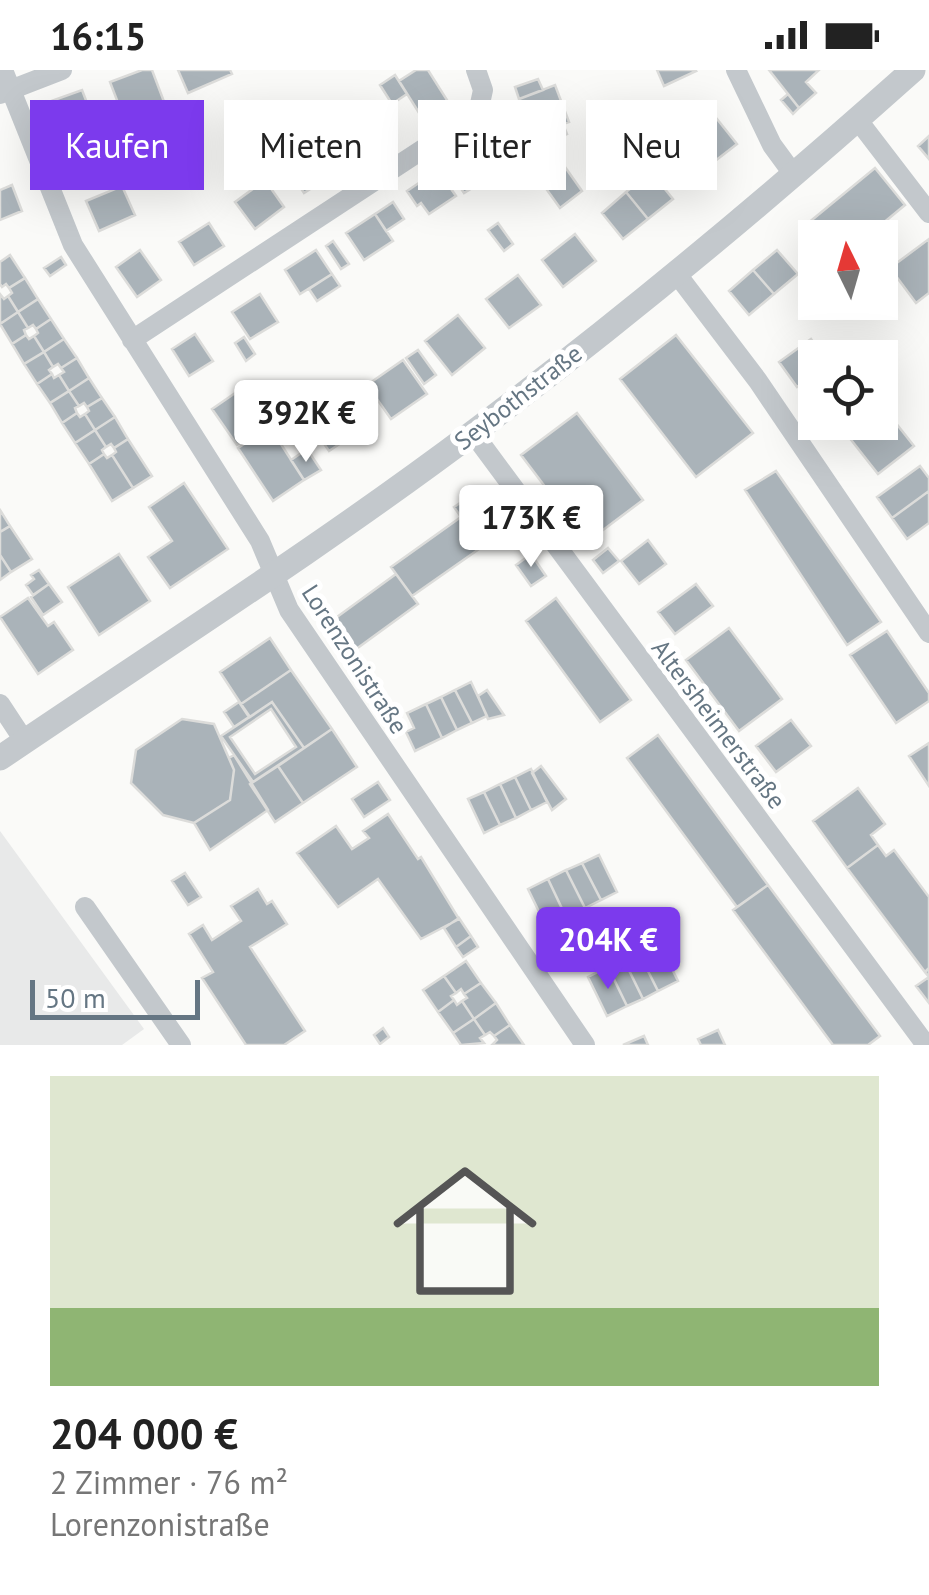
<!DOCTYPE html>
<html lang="de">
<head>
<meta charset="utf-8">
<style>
	:root { --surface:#fff; --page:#f6f6f6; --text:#222; --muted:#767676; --accent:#7c3aed }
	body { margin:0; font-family:"PT Sans",sans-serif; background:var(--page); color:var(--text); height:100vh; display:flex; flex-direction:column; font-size:38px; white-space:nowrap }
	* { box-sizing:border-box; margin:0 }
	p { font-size:32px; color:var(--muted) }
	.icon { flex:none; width:55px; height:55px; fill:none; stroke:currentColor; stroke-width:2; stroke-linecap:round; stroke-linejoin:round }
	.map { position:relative; height:975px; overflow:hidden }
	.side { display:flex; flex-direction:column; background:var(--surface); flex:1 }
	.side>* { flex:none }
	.banner { position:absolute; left:30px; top:30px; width:870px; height:90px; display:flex; gap:20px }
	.needle { width:65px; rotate:355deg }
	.fabs { position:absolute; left:798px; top:150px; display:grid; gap:20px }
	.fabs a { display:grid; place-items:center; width:100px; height:100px; border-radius:0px; background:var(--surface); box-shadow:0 10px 40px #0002; font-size:50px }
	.scale { position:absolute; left:30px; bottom:25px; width:170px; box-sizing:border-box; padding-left:10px; border:5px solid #657683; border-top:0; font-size:28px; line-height:35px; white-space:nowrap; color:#657683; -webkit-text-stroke:8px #fff; paint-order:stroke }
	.price { position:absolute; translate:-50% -85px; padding:0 22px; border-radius:10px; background:#fff; color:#222; font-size:32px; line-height:65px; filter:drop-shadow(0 2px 5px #0008) }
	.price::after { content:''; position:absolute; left:50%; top:60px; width:30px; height:22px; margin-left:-15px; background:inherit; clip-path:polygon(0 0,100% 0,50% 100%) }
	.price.selected { background:var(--accent); color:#fff }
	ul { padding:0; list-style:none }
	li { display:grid; align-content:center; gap:20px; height:530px; padding:0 50px }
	li span { display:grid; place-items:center; height:310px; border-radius:0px; color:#555 }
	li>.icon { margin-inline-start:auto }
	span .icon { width:180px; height:180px; fill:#fffc; stroke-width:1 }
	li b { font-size:42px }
	.chip { padding:0 35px; border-radius:0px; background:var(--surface); box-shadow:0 10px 40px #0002; font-size:35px; line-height:90px }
	.chip.selected { background:var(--accent); color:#fff }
	.status { display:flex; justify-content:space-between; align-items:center; height:70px; padding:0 50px; background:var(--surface); direction:ltr }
	.status svg { height:28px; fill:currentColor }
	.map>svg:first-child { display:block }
</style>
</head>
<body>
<div class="status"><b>16:15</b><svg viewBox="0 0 49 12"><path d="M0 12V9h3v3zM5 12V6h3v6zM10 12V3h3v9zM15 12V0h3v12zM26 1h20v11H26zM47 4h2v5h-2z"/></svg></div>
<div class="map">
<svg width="929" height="975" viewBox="0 0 929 975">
	<rect width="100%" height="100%" fill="#fafaf8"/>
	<!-- built -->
	<path fill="#e8e9e9" d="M 0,761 L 144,959 L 122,975 L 0,975 Z"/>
	<!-- building -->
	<path fill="#aab3b9" stroke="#dcdcda" stroke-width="2.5" fill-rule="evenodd" d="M 142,0 L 152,0 L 166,37 L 125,51 L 110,12 Z
		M 178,0 L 230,0 L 232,4 L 188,23 Z
		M 416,0 L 428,0 L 447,30 L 421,46 L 399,11 Z
		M 657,0 L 695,0 L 696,1 L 664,16 Z
		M 769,0 L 819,0 L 806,12 L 816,23 L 799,38 Z
		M 395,5 L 407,24 L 392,34 L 380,15 Z
		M 538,9 L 543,20 L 519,29 L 515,17 Z
		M 555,15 L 569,52 L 563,54 L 567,64 L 540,75 L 536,64 L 533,65 L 519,29 Z
		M 82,20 L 105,80 L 82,88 L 77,74 L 61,80 L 43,34 Z
		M 788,24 L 799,38 L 793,44 L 781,30 Z
		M 374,35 L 393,66 L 362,85 L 343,54 Z
		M 649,42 L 655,54 L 637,63 L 630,51 Z
		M 717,49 L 737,74 L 706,98 L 686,74 Z
		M 500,63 L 520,94 L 487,115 L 467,84 Z
		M 929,66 L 929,89 L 918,76 Z
		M 316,80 L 332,105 L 304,123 L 288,98 Z
		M 565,97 L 582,121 L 560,138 L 542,113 Z
		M 875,98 L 905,135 L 865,168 L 818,168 L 807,154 Z
		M 438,100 L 456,126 L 429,144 L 421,133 L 417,136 L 407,121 Z
		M 460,100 L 472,118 L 464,123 L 452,105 Z
		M 651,102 L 673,129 L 648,149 L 626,122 Z
		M 265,110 L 284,137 L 255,159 L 235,132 Z
		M 12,115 L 22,141 L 0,150 L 0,120 Z
		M 122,116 L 135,145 L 99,161 L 86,131 Z
		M 626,122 L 648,149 L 623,169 L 602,143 Z
		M 393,132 L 404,149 L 386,161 L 375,144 Z
		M 375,144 L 393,171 L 364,190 L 346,163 Z
		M 209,153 L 224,176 L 194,195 L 179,172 Z
		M 498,153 L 513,174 L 504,181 L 488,160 Z
		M 575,164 L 596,191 L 563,217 L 542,190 Z
		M 929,169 L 929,223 L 916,233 L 890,198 Z
		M 333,171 L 349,194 L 341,199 L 326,176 Z
		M 140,180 L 161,210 L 137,227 L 116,197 Z
		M 316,180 L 332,204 L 300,224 L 285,200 Z
		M 777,180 L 798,204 L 774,224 L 753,200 Z
		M 10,185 L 25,208 L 9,218 L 6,214 L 2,217 L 0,214 L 0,192 Z
		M 61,187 L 66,195 L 50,206 L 44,198 Z
		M 753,200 L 774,224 L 749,245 L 729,221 Z
		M 332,204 L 340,216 L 317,231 L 309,219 Z
		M 518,205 L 541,235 L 509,258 L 486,229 Z
		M 25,208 L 38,229 L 18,242 L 8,226 L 12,223 L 9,218 Z
		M 0,224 L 4,229 L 8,226 L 18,242 L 0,254 Z
		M 260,224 L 278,252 L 250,269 L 232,242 Z
		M 38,229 L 51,249 L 36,259 L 33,255 L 28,258 L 18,242 Z
		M 18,242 L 28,258 L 24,260 L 26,265 L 12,274 L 0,254 Z
		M 458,245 L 485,278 L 452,305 L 425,271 Z
		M 51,249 L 64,269 L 44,282 L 34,266 L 38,263 L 36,259 Z
		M 195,264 L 213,291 L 189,306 L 172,279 Z
		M 26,265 L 29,269 L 34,266 L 44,282 L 24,294 L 12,274 Z
		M 676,265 L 753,363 L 696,407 L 620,309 Z
		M 244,267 L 255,284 L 246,291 L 235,273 Z
		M 64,269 L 77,288 L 61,298 L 58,294 L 53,297 L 44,282 Z
		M 811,269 L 824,288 L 815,288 L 815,304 L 797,317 L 779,292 Z
		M 418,280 L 436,305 L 424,314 L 406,288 Z
		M 44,282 L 53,297 L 49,300 L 52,304 L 37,314 L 24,294 Z
		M 77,288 L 89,308 L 69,321 L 59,305 L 64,302 L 61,298 Z
		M 403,290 L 427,324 L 391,349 L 367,315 Z
		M 52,304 L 54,308 L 59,305 L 69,321 L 50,333 L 37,314 Z
		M 89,308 L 102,328 L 87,337 L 84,333 L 79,336 L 69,321 Z
		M 241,319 L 266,355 L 237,375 L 212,339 Z
		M 69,321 L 79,336 L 75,338 L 77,343 L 62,353 L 50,333 Z
		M 102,328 L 115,347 L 95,360 L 85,344 L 89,341 L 87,337 Z
		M 880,333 L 914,376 L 878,404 L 837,352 L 880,352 Z
		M 345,334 L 362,359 L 329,381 L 312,356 Z
		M 77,343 L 80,347 L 85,344 L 95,360 L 75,373 L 62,353 Z
		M 577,343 L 643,430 L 587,472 L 521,385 Z
		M 115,347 L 128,369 L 114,378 L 111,374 L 106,377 L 95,360 Z
		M 270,357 L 304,410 L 273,431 L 238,378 Z
		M 95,360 L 106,377 L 102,380 L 104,384 L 89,394 L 75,373 Z
		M 128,369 L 152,406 L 133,418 L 112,385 L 116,382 L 114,378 Z
		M 307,379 L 321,400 L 304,410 L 291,390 Z
		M 104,384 L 107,388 L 112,385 L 133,418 L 112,431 L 89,394 Z
		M 920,396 L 929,408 L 929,421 L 892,448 L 877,427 Z
		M 776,401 L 881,552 L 847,575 L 745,420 Z
		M 184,413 L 228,479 L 170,518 L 148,487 L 172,471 L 149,437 Z
		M 929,421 L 929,453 L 907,469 L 892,448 Z
		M 472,425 L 500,465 L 482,477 L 454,437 Z
		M 0,440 L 10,456 L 0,462 Z
		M 461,447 L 482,477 L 412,526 L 391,497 Z
		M 10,456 L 32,489 L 11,502 L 0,485 L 0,462 Z
		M 648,470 L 666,494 L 639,514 L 621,491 Z
		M 608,478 L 619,491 L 603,503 L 593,490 Z
		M 119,484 L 150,531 L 99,565 L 68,517 Z
		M 531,484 L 546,506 L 531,516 L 516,495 Z
		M 0,485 L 11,502 L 0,510 Z
		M 39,500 L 49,514 L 33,525 L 26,515 L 34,509 L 31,505 Z
		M 396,504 L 418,534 L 348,585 L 326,555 Z
		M 49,514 L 62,532 L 43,545 L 31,527 Z
		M 696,514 L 713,536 L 675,564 L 658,542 Z
		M 28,528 L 48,556 L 54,552 L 73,580 L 38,604 L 0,547 Z
		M 556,528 L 631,630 L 600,652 L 526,551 Z
		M 729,558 L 782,629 L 739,661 L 686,590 Z
		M 887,561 L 929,623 L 929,631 L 896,653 L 850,585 Z
		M 270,568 L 291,600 L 241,634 L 220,602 Z
		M 291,600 L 332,659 L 304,678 L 272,632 L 250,647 L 241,634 Z
		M 471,612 L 487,646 L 472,653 L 455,620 Z
		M 455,620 L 472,653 L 457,660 L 441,627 Z
		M 487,620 L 504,645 L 488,649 L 478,626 Z
		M 441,627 L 457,660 L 442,668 L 426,634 Z
		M 239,632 L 249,647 L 234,657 L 224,642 Z
		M 272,632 L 304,678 L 253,712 L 221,666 ZM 271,639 L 296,677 L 255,704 L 230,667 Z
		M 426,634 L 442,668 L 415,681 L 406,662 L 414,658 L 407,643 Z
		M 182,649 L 214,654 L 234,700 L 230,730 L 194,753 L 163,745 L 131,713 L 136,680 Z
		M 791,650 L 811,676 L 776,702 L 756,676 Z
		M 332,659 L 357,697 L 303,733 L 278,696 Z
		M 658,665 L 768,815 L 737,837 L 627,688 Z
		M 929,673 L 929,716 L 909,686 Z
		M 234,685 L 268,740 L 210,780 L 194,753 L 230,730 L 234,700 L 229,688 Z
		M 278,696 L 303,733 L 275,752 L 250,714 Z
		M 541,696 L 566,729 L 552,740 L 532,703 Z
		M 531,699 L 547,732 L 531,740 L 515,707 Z
		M 515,707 L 531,740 L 516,748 L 500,714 Z
		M 378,712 L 390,730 L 364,747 L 352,729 Z
		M 500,714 L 516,748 L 500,755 L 484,722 Z
		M 858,718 L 885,754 L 871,765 L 878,775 L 847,798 L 813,751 Z
		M 484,722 L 500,755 L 484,763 L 468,729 Z
		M 388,744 L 418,789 L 421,787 L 459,849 L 421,869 L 378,809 L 338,837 L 297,783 L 336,756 L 352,779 L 369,768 L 363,761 Z
		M 878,775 L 886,786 L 894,780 L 929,827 L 929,898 L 925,902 L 847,798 Z
		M 599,785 L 617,822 L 601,830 L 582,793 Z
		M 582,793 L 601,830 L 585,838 L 566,800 Z
		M 566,800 L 585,838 L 566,847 L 548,809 Z
		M 185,803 L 201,827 L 188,835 L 172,811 Z
		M 548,809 L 566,847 L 546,856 L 528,819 Z
		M 768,815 L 880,966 L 868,975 L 833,975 L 733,840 Z
		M 258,819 L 267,834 L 272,831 L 287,854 L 250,877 L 305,961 L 284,975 L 246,975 L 202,908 L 213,902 L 189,864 L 203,855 L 212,870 L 241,851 L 231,836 Z
		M 459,848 L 471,866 L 456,877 L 444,858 Z
		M 471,866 L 478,877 L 463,887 L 456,877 Z
		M 659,873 L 678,911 L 658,921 L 639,883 Z
		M 639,883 L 658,921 L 643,929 L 624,890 Z
		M 624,890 L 643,929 L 627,936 L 608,897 Z
		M 466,891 L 481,913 L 464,924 L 461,919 L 456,923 L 444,906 Z
		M 608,897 L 627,936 L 607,946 L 588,907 Z
		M 929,898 L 929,933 L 916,916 L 929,907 L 925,902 Z
		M 444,906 L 456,923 L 451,926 L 454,930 L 438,942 L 423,920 Z
		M 481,913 L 496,933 L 474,949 L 462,931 L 467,928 L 464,924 Z
		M 454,930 L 457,935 L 462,931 L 474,949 L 453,963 L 438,942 Z
		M 496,933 L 510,955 L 494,966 L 490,962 L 485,965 L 474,949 Z
		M 474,949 L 485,965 L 480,968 L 484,973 L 461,975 L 453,963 Z
		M 510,955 L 524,975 L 492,975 L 497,970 L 494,966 Z
		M 383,958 L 389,967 L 380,974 L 374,965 Z
		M 718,960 L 725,975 L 701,975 L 698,969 Z
		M 644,966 L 648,975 L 623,975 Z"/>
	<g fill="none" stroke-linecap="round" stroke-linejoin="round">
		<!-- minor -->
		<path stroke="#c3c8cc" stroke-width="20" d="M 3,0 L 73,175 L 260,471 L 289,540 L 585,975
			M 736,0 L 772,75 L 794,105
			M 0,24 L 62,0
			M 857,49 L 929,143
			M 676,203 L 758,311 L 929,563
			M 132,270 L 478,43 L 483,20 L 476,0
			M 473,363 L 926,975
			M 0,634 L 25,672
			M 85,837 L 181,975"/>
		<!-- tertiary -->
		<path stroke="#c3c8cc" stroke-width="25" d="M 0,688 C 159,580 321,477 474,362 C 626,248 772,126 913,0"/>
	</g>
	<g text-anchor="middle" stroke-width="10" stroke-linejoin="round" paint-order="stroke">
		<!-- street labels -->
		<g font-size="25" fill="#657683" stroke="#fff">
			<text transform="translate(518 327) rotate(-38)" y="9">Seybothstraße</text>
			<text transform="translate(355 589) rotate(57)" y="9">Lorenzonistraße</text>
			<text transform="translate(719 654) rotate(53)" y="9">Altersheimerstraße</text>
		</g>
	</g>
</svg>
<div class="fabs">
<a><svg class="needle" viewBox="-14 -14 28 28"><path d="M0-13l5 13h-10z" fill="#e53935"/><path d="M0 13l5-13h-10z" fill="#767676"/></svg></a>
<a><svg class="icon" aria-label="locate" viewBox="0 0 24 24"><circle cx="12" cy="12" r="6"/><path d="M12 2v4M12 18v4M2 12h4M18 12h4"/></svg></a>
</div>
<div class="scale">50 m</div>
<b class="price" style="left:306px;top:395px">392K €</b>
<b class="price" style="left:531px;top:500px">173K €</b>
<b class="price selected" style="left:608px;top:922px">204K €</b>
<div class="banner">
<a class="chip selected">Kaufen</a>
<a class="chip">Mieten</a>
<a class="chip">Filter</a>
<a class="chip">Neu</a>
</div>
</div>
<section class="side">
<ul>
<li><span style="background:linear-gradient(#dfe7d0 75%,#8fb573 0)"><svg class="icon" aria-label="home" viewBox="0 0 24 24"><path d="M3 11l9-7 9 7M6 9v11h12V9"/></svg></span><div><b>204 000 €</b><p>2 Zimmer · 76 m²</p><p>Lorenzonistraße</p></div></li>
</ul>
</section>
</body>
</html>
